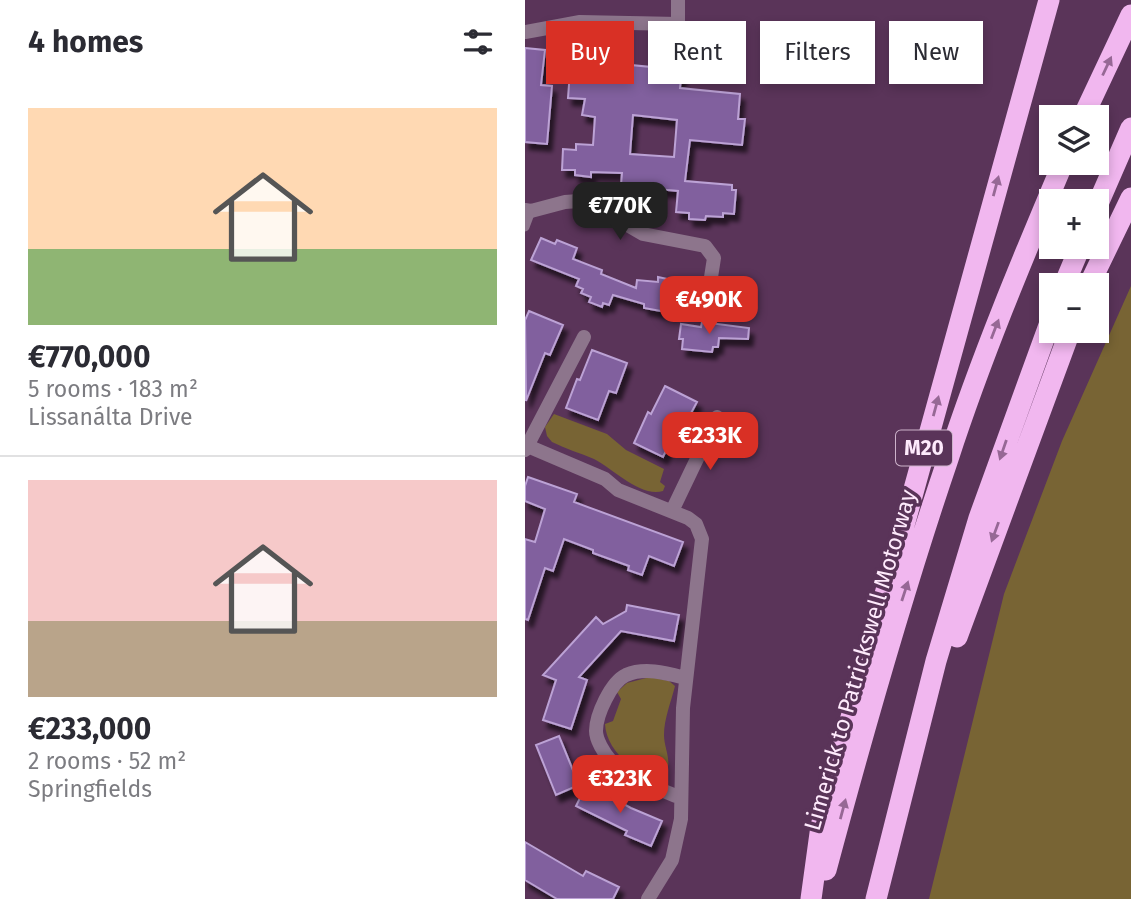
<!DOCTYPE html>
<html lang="en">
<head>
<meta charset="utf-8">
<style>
	:root { --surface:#fff; --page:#f2f2f3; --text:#2b2b33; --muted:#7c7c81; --line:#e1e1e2; --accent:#d93025 }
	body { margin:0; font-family:"Fira Sans",sans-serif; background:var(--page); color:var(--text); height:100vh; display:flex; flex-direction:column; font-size:26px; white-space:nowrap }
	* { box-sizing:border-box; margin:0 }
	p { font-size:23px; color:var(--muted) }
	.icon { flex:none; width:38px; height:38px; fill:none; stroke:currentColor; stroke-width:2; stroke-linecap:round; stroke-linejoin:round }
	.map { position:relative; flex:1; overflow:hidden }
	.details { display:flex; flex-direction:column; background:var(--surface); width:525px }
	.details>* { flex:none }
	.hud { position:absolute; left:21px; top:21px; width:480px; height:63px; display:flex; gap:14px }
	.buttons { position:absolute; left:514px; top:105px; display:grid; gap:14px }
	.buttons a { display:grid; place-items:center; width:70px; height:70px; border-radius:0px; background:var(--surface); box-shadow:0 4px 10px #0003; font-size:35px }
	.price { position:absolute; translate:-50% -60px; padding:0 16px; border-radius:14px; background:var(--accent); color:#fff; font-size:23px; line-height:46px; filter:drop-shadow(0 2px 4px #0008) }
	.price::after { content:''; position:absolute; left:50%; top:42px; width:21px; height:16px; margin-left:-10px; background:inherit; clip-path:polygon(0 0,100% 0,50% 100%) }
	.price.current { background:#222; color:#fff }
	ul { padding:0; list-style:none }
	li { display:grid; align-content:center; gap:14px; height:371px; padding:0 28px }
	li+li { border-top:2px solid var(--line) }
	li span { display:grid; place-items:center; height:217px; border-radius:0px; color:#555 }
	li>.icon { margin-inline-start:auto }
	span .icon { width:126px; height:126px; fill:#fffc; stroke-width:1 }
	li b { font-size:30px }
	h2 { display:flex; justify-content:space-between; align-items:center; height:84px; padding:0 28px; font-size:30px }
	.tag { padding:0 24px; border-radius:0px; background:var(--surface); box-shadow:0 4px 10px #0003; font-size:24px; line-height:63px }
	.tag.current { background:var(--accent); color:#fff }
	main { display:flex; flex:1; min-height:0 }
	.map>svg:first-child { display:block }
</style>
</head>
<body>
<main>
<section class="details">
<h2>4 homes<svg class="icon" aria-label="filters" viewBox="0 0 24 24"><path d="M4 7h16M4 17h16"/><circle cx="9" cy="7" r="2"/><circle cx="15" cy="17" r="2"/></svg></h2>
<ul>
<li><span style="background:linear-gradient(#ffd9b3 65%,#8fb573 0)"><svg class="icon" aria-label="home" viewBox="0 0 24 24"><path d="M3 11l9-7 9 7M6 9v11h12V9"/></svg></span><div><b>€770,000</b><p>5 rooms · 183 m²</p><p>Lissanálta Drive</p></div></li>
<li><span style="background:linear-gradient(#f6c9c9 65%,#b9a48a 0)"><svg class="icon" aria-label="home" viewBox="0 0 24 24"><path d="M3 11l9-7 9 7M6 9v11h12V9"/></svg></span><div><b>€233,000</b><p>2 rooms · 52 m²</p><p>Springfields</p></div></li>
</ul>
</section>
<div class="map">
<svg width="606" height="899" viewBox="0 0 606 899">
	<defs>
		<filter id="shadow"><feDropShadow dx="4.5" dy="7" stdDeviation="2" flood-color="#0009"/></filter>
	</defs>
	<rect width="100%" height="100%" fill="#5a3459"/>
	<!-- green -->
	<path fill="#786434" d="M 606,286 L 606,899 L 404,899 L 479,594 L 537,441 Z
		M 29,414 L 82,434 L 101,450 L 139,469 L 135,482 L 140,486 L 138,491 C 116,498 87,468 69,459 C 55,453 41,449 27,442 L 22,436 L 20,427 Z
		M 125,677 L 144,681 L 150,686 C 146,702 139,719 139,735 C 139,750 150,765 137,777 C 111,777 81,750 80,724 L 88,721 L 96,699 L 92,692 L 102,683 Z"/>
	<!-- building -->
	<path fill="#81619e" stroke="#bca2d5" stroke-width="2" fill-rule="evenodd" filter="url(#shadow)" d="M 0,48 L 20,50 L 16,85 L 27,86 L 22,144 L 0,142 Z
		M 55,48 L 97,51 L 96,64 L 157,70 L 155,88 L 215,94 L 213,119 L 220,119 L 217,145 L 165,140 L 160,181 L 207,185 L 207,190 L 211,190 L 209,214 L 198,213 L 198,217 L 181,216 L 180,220 L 164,219 L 164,213 L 151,212 L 153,191 L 121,188 L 120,192 L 104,191 L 104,186 L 96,185 L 97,173 L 66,172 L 66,177 L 50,175 L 50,170 L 37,170 L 38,149 L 51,150 L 51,144 L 68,145 L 70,117 L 57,115 L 60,99 L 43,98 L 45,71 L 53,71 ZM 108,115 L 152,120 L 149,157 L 105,154 Z
		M 16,238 L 30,244 L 32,240 L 52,248 L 48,259 L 77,270 L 76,274 L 111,288 L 112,280 L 133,282 L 133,277 L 152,281 L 147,313 L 119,308 L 119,304 L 88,295 L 84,305 L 78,303 L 77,307 L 64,302 L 66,297 L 56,293 L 58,289 L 51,286 L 54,279 L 6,260 Z
		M 4,311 L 38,325 L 25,355 L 20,353 L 1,401 L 0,320 Z
		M 177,322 L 224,328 L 223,339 L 194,338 L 193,347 L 188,347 L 187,352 L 157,349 L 158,339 L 154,339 L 156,324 L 176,327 Z
		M 67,350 L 102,363 L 91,393 L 84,391 L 73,420 L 41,408 L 52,379 L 55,380 Z
		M 140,386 L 172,402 L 157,430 L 153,426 L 138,457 L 109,443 L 123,412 L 126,414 Z
		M 3,477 L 52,494 L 49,502 L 158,542 L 149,566 L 124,556 L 117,575 L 103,570 L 104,566 L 68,553 L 68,550 L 39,539 L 28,571 L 20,568 L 3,620 L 0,619 L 0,539 L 10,542 L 20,509 L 0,501 L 0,486 Z
		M 102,605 L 154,615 L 149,641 L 96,631 L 54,677 L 62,680 L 46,729 L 18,720 L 31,680 L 18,675 L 71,617 L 78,624 L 101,611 Z
		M 34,736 L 54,785 L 31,795 L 11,745 Z
		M 62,784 L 106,808 L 137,821 L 126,846 L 100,835 L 102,831 L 51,806 Z
		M 0,842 L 58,876 L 61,871 L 94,887 L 88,899 L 32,899 L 0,880 Z"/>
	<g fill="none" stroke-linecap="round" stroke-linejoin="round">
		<!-- service -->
		<path stroke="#8d758c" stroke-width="9" d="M 0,227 L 6,211"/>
		<!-- minor -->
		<path stroke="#8d758c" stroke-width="14" d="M 153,24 L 153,0
			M 0,32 L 55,22 L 153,24 C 164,46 190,48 212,51 L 211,67
			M 0,210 L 6,211 L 40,202 L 54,201 L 68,205 L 118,234 L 180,246 L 189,258 L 184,290
			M 0,445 L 80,479 L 93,490 L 163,518 L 171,524 L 177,539 L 158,708 L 156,819 L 147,860 L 123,899
			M 0,450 L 59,337
			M 147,511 L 192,417
			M 156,798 C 133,788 102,779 85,760 C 79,753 71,740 71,731 C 71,715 86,682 101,675 C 120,667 141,673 160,678"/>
		<!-- motorway -->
		<path stroke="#f1b7ef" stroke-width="21" d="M 558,117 L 606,15
			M 572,206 L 606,128
			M 539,285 L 555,247
			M 564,285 L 606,198
			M 432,637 L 545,331
			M 301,870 C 338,732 377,594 423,459 C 456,358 497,260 538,163
			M 286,899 L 296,826 L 524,0
			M 351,899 L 411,661 L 454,518 L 527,317"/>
	</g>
	<!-- one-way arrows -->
	<defs><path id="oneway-solid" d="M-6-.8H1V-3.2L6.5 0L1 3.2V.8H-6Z" transform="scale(1.75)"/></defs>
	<g fill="#966895">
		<use href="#oneway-solid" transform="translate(582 66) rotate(-65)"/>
		<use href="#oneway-solid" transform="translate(471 186) rotate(-75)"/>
		<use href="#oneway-solid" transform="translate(470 329) rotate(-69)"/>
		<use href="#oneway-solid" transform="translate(411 406) rotate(-75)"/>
		<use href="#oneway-solid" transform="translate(478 450) rotate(109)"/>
		<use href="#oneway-solid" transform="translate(470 532) rotate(110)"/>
		<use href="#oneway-solid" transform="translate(380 591) rotate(-72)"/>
		<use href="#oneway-solid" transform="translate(318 809) rotate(-75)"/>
	</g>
	<g text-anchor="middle" stroke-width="7" stroke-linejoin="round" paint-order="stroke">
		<!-- shield labels -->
		<rect fill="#5a3459" stroke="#cdb3cb" stroke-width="2" x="371" y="430.5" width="56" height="35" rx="5"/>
		<g font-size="21" font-weight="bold" fill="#feeafc">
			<text x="399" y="455">M20</text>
		</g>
		<!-- street labels -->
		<g font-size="23" fill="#feeafc" stroke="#5a3459">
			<text transform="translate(335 660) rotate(-74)" y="8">Limerick to Patrickswell Motorway</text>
		</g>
	</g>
</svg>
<div class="buttons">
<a><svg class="icon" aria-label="layers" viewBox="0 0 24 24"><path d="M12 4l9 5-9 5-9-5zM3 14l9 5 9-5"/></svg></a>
<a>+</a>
<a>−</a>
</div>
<b class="price current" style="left:95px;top:242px">€770K</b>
<b class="price" style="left:184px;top:336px">€490K</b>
<b class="price" style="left:185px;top:472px">€233K</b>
<b class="price" style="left:95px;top:815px">€323K</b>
<div class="hud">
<a class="tag current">Buy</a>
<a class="tag">Rent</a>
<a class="tag">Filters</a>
<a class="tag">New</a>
</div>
</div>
</main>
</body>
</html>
